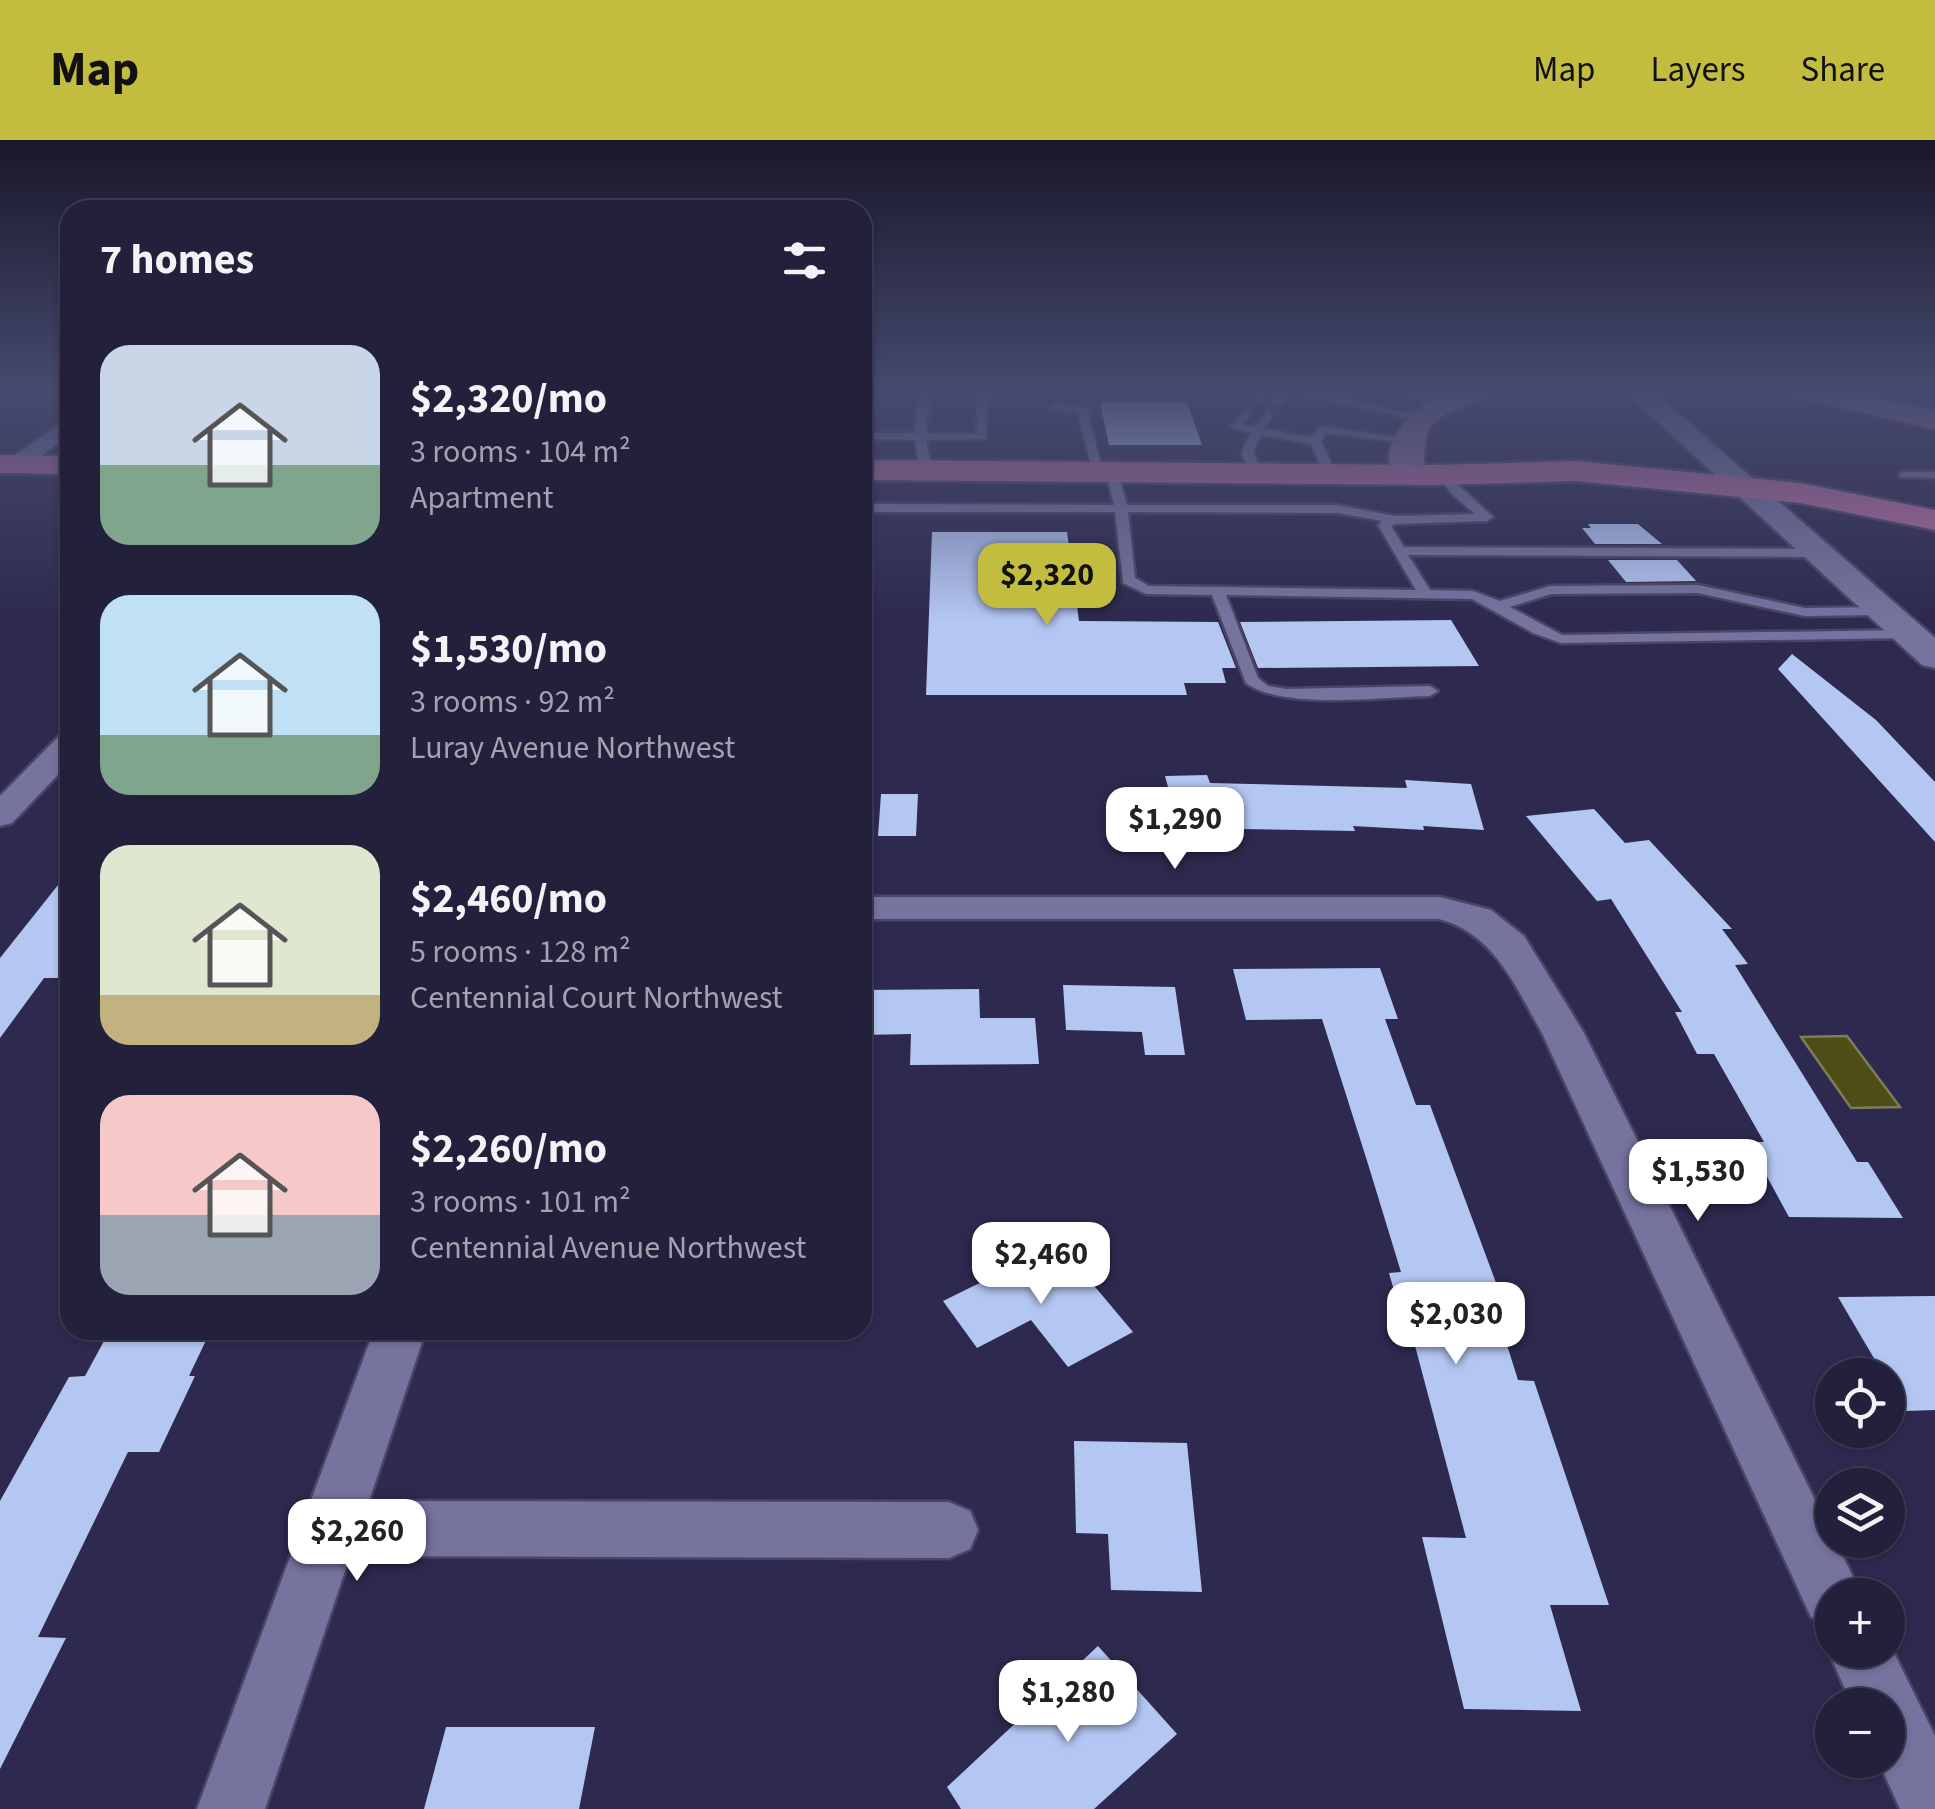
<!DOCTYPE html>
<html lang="en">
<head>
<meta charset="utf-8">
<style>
	:root { --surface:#22203b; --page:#2e2d46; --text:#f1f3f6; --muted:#a2a3af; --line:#3f3e55; --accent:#c3bd3f }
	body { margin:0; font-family:"Source Sans 3",sans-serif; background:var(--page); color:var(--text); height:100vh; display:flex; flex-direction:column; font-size:38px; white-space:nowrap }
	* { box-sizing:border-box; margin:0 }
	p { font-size:32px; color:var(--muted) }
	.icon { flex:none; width:55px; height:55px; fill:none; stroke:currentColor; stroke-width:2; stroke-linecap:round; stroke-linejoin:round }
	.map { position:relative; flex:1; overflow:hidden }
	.panel { position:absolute; left:60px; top:60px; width:812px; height:1140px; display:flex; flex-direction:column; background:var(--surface); border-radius:30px; box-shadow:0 2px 8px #0004,0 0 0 2px var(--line) }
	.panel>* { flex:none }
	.tools { position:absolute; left:1815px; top:1218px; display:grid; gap:20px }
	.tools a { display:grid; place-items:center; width:90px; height:90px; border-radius:50%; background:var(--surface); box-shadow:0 2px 8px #0004,0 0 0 2px var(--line); font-size:50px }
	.price { position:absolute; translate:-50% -85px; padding:0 22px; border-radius:20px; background:#fff; color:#222; font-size:32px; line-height:65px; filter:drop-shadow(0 2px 5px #0008) }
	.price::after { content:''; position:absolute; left:50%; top:60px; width:30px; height:22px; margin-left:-15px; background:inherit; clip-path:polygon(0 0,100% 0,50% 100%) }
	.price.current { background:var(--accent); color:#111 }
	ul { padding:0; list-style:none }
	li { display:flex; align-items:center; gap:30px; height:250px; padding:0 40px }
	li span { display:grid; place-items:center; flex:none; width:280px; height:200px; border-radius:30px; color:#555 }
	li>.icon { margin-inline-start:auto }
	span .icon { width:120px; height:120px; fill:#fffc; stroke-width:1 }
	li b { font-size:42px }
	h2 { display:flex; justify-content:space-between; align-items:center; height:120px; padding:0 40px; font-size:42px }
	header { display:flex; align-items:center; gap:60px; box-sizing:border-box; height:140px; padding:0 50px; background:var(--accent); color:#111 }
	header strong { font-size:48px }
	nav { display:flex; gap:55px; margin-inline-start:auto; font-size:35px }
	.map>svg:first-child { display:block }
</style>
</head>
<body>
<header>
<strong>Map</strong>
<nav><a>Map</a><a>Layers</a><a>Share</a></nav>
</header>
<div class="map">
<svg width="1935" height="1669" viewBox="0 0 1935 1669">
	<rect width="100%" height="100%" fill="#2e2a4f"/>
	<!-- water -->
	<path fill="#4f4d16" stroke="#7e7c5c" stroke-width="2.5" d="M 1847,896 L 1900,967 L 1851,968 L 1801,897 Z"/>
	<!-- building -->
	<path fill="#b4c7f3" d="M 1100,262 L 1187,262 L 1202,305 L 1109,305 Z
		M 1588,384 L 1638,384 L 1662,404 L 1595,404 L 1582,388 L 1591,388 Z
		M 932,392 L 1067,392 L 1079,481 L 1218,482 L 1236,528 L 1222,528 L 1226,543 L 1184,543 L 1187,555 L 926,555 Z
		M 1608,420 L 1677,420 L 1696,441 L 1626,442 Z
		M 1451,480 L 1479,526 L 1258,528 L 1240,482 Z
		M 1792,514 L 1876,580 L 1935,642 L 1935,702 L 1778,529 Z
		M 1207,635 L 1210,643 L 1407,648 L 1405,640 L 1471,644 L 1484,690 L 1423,686 L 1424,690 L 1353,686 L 1355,691 L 1179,688 L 1165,636 Z
		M 881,654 L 918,654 L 916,696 L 878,696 Z
		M 1594,669 L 1625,703 L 1649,700 L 1732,789 L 1722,789 L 1748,824 L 1735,825 L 1857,1022 L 1868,1022 L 1903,1078 L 1789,1077 L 1748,1002 L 1764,1002 L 1714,914 L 1697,914 L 1675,872 L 1682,872 L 1611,759 L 1597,761 L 1526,676 Z
		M 70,730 L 70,838 L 44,838 L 0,898 L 0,818 Z
		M 1380,828 L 1398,879 L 1385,879 L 1416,965 L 1430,965 L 1505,1167 L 1495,1167 L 1518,1240 L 1534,1241 L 1609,1465 L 1550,1465 L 1581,1571 L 1464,1569 L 1422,1397 L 1466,1398 L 1405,1168 L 1399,1168 L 1389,1133 L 1401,1132 L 1368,1024 L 1322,879 L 1246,880 L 1233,829 Z
		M 1063,845 L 1175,847 L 1185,915 L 1145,915 L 1142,892 L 1066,890 Z
		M 979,849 L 980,878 L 1035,878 L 1039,924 L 910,925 L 911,894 L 862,895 L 862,850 Z
		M 1059,1104 L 1133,1192 L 1068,1227 L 1031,1180 L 977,1208 L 943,1161 Z
		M 1935,1156 L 1935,1270 L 1905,1271 L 1838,1157 Z
		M 110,1190 L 211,1190 L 189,1236 L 195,1236 L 159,1312 L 128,1312 L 38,1497 L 66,1498 L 0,1629 L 0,1361 L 69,1237 L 85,1236 Z
		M 1074,1301 L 1187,1303 L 1202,1452 L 1111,1450 L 1108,1394 L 1076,1393 Z
		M 1098,1506 L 1177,1594 L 1094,1669 L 961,1669 L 947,1647 Z
		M 446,1587 L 595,1587 L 579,1669 L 424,1669 Z"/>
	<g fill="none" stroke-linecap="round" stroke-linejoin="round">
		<defs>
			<path id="service" d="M 920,249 L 930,249 L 926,293 L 977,294 L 977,249 L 987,249 L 986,299 L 926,300 L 932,330 L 926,333 L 920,330 L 915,300 L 862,299 L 862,293 L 915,293 Z
				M 1145,249 L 1157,249 L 1163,254 L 1154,256 Z
				M 1263,249 L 1274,249 L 1260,262 L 1252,262 L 1252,258 Z
				M 1286,249 L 1321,252 L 1336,249 L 1332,254 L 1426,278 L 1421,281 L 1293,253 L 1281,265 L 1273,265 L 1273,261 Z
				M 1052,265 L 1087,268 L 1103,334 L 1093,332 L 1078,273 L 1052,269 Z
				M 1247,268 L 1252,271 L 1242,285 L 1254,287 L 1268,271 L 1273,274 L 1264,289 L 1311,297 L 1321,286 L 1412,300 L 1406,303 L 1325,293 L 1321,301 L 1336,334 L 1330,337 L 1324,334 L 1311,304 L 1261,295 L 1253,313 L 1263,333 L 1257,336 L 1251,333 L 1241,313 L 1251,293 L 1230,287 Z
				M 1112,329 L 1118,332 L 1127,365 L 1337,365 L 1395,376 L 1475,374 C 1461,362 1443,349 1440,333 L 1444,332 L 1493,377 L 1487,381 L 1397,384 L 1391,386 L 1404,407 L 1817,409 L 1823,413 L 1817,417 L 1408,415 L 1430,450 L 1473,451 L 1500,461 L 1550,446 L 1698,445 L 1805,468 L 1880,467 L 1887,471 L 1880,475 L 1805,476 L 1698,453 L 1551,454 L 1510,467 L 1562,495 L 1909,490 L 1916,494 L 1909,498 L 1561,503 L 1533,493 L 1472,459 L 1226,455 L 1258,538 L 1268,546 L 1286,549 L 1430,546 L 1438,551 L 1430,556 C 1384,557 1281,570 1246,543 L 1212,455 L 1146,454 L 1123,443 L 1115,372 L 862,372 L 862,364 L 1114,365 L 1106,332 ZM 1128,372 L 1337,373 L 1382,381 L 1378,385 L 1416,450 L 1149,446 L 1135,438 Z
				M 1904,332 L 1935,332 L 1935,338 L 1900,337 L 1900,333 Z
				M 70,356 L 70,364 L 64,364 L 64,358 Z"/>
			<path id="minor" d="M 1397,249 L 1428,249 L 1459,261 L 1449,267 L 1400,253 Z
				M 70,278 L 70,294 L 23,330 L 7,330 L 4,325 L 7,320 Z
				M 70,593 L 70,622 L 12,683 L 0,686 L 0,656 L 59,596 Z
				M 862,757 L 1440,757 L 1491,770 L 1524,796 L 1584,893 L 1862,1455 L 1832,1455 L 1832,1485 L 1811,1477 L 1542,893 C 1515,846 1495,794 1439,779 L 862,779 Z
				M 374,1190 L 426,1190 L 369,1361 L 949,1362 L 970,1371 L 978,1390 L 970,1409 L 949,1418 L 350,1416 L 265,1669 L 197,1669 Z
				M 1832,1498 L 1832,1510 L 1888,1510 L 1888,1501 L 1935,1596 L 1935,1669 L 1900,1669 L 1878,1620 L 1888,1620 L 1888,1565 L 1852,1565 L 1828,1510 Z"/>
			<path id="tertiary" d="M 1622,249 L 1650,249 L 1935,498 L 1935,528 L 1922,525 Z"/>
			<path id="secondary" d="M 1452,249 L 1496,249 C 1483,266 1451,265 1434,282 C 1418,300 1430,325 1418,342 L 1396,342 C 1370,304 1421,260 1452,249 Z
				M 1782,249 L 1833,249 L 1935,271 L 1935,289 L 1786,255 Z"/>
			<path id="trunk" d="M 0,315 L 70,316 L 70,334 L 0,333 Z
				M 862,320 L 1432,325 L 1576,321 L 1800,343 L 1935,370 L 1935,390 L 1800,363 L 1576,341 L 1432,345 L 862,340 Z"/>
		</defs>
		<!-- service casing -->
		<use href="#service" stroke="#4a4564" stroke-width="5"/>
		<!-- minor casing -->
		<use href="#minor" stroke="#4a4564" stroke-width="5"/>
		<!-- tertiary casing -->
		<use href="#tertiary" stroke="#4a4564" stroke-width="5"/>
		<!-- secondary casing -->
		<use href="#secondary" stroke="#4a4564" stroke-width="5"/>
		<!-- trunk casing -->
		<use href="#trunk" stroke="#4a4564" stroke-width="5"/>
		<!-- service -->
		<use href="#service" fill="#76749f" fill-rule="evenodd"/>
		<!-- minor -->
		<use href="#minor" fill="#76749f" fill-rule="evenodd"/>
		<!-- tertiary -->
		<use href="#tertiary" fill="#76749f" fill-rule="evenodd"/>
		<!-- secondary -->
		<use href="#secondary" fill="#8d719e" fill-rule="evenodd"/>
		<!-- trunk -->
		<use href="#trunk" fill="#b46c9c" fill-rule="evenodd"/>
	</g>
	<!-- sky -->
	<linearGradient id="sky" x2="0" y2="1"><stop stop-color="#19172b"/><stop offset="0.52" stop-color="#464a6e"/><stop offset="1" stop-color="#464a6e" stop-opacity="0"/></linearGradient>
	<rect width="1935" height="482" fill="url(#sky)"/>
</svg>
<div class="tools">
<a><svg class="icon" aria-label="locate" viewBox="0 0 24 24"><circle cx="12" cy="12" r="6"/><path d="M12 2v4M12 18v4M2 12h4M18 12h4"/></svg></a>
<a><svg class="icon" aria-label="layers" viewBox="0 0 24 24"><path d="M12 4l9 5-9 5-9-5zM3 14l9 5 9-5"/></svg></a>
<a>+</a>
<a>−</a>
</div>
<b class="price current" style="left:1047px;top:488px">$2,320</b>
<b class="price" style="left:1175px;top:732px">$1,290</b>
<b class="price" style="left:1698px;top:1084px">$1,530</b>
<b class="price" style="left:1041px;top:1167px">$2,460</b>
<b class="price" style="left:1456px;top:1227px">$2,030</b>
<b class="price" style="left:357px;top:1444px">$2,260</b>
<b class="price" style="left:1068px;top:1605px">$1,280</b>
<section class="panel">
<h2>7 homes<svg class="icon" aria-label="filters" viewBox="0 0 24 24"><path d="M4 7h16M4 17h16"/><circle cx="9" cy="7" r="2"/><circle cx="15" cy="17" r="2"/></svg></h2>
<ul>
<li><span style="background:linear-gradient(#c9d6e8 60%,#7fa58c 0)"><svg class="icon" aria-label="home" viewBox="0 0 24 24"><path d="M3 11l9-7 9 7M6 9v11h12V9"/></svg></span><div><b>$2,320/mo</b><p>3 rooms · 104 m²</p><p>Apartment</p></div></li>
<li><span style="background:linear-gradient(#bfe0f5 70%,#7fa58c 0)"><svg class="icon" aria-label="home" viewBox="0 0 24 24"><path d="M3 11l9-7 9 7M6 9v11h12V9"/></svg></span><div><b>$1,530/mo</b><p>3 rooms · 92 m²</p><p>Luray Avenue Northwest</p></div></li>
<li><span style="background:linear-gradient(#dfe7d0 75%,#c2b280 0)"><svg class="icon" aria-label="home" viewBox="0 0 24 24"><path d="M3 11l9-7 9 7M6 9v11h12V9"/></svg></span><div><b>$2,460/mo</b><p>5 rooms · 128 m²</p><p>Centennial Court Northwest</p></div></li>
<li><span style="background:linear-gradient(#f6c9c9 60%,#9aa5b1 0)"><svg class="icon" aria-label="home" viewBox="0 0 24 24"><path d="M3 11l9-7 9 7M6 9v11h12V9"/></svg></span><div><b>$2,260/mo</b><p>3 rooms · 101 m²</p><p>Centennial Avenue Northwest</p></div></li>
</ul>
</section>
</div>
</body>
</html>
